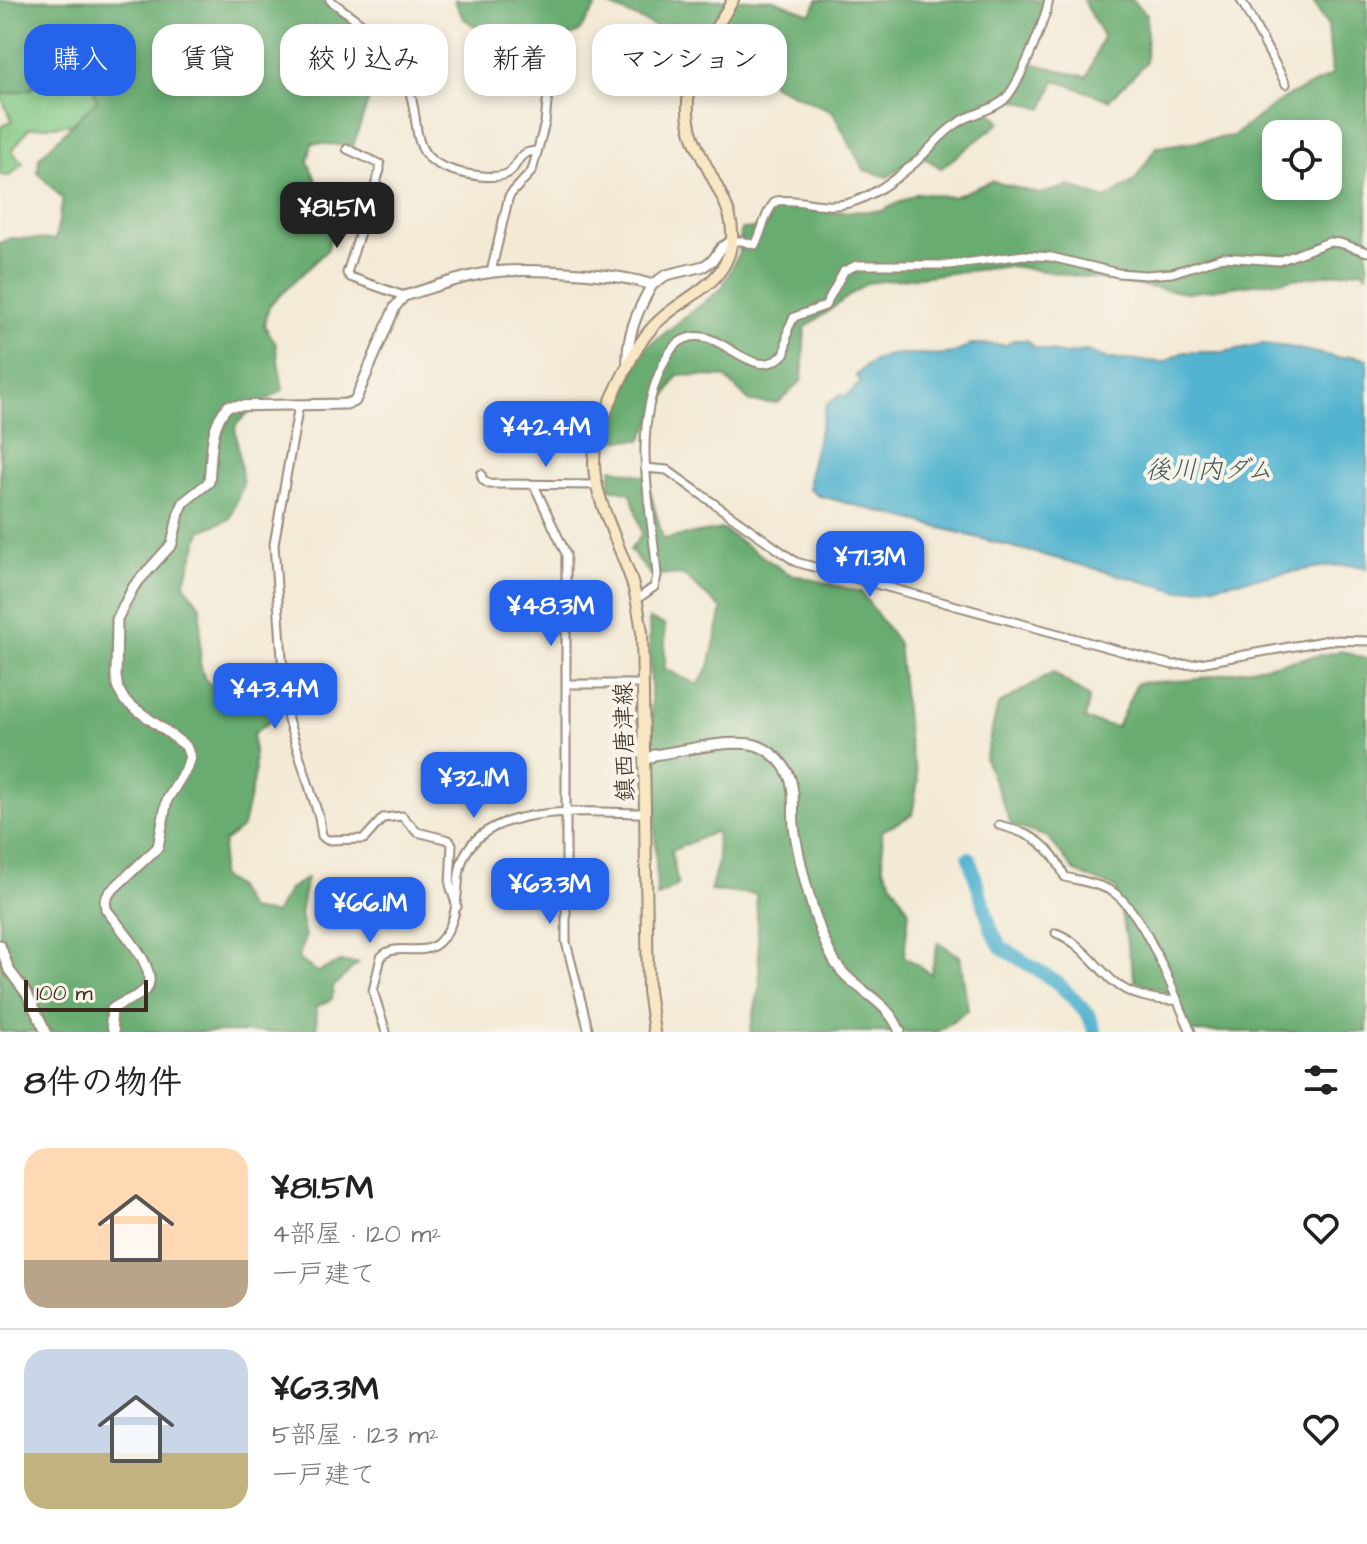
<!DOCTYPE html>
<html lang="ja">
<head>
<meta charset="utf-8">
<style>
	:root { --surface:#fff; --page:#f2f2f2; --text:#222; --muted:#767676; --line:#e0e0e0; --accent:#2563eb }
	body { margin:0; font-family:"Architects Daughter","Klee One",sans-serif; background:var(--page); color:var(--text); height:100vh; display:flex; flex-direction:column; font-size:30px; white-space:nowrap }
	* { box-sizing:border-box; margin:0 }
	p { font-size:26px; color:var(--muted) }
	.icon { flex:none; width:44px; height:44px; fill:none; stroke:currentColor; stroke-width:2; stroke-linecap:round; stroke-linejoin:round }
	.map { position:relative; height:1032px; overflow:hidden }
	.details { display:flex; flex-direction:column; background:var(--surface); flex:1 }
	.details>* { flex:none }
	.top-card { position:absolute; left:24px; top:24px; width:800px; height:72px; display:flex; gap:16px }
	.controls { position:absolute; left:1262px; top:120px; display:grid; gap:16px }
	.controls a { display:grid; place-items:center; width:80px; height:80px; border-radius:16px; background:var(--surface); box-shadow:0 4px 12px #0003; font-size:40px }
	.scale { position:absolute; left:24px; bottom:20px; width:124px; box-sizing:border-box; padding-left:8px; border:4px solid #3b2a1e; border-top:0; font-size:22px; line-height:28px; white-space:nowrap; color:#3b2a1e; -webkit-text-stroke:6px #f7f3e8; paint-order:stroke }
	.price { position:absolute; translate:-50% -68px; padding:0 18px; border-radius:16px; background:var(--accent); color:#fff; font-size:26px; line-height:52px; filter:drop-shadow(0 2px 4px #0008) }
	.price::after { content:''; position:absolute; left:50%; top:48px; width:24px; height:18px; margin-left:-12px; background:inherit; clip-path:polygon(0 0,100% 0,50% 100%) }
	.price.active { background:#222; color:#fff }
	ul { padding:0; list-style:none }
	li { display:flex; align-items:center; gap:24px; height:200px; padding:0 24px }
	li+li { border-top:2px solid var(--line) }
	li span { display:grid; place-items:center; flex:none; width:224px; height:160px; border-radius:24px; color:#555 }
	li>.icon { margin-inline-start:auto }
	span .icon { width:96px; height:96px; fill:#fffc; stroke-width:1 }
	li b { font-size:34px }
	h2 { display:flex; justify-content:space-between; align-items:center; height:96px; padding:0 24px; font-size:34px }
	.chip { padding:0 28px; border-radius:24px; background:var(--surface); box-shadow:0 4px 12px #0003; font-size:28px; line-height:72px }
	.chip.active { background:var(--accent); color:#fff }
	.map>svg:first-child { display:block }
</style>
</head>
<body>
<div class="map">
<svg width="1367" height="1032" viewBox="0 0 1367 1032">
	<rect width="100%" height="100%" fill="#f7f3e8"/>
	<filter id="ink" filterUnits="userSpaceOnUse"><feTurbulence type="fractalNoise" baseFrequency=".0125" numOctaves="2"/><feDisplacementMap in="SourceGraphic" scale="16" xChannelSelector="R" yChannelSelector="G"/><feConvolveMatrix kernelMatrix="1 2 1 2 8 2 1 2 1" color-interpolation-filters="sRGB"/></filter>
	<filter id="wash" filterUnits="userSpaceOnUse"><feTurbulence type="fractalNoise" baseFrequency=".006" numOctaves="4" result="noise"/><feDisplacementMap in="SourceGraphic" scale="32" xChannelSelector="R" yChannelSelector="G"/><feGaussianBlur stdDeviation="1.8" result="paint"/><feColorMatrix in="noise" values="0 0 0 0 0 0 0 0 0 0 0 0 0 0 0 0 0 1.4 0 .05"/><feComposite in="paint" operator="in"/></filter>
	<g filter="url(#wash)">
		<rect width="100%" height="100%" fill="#f3ead5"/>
		<!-- green -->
		<path fill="#7fc783" stroke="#5d7850" stroke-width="2" d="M 40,51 L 79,54 L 97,100 L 74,124 L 29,128 L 12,151 L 23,163 L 10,176 L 0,175 L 0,127 L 12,121 L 0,95 L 32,89 Z"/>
		<!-- forest -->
		<path fill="#67ac71" stroke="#516b48" stroke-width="2" fill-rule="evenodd" d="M 0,0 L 322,0 L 354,27 L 391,44 L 415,84 L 406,95 L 373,87 L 353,146 L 312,143 L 308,162 L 334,220 L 328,249 L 269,306 L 264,325 L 275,342 L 283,390 L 249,411 L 235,426 L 243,484 L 230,519 L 201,531 L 184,584 L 201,607 L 200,663 L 205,680 L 225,695 L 281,693 L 282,712 L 253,734 L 255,773 L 243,827 L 224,842 L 220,876 L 235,886 L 249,910 L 275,914 L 289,889 L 307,878 L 300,914 L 305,937 L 298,959 L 318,972 L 340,962 L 358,963 L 333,987 L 332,999 L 316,1007 L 317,1032 L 0,1032 L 0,243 L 10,238 L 55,240 L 63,199 L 38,173 L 39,158 L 97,100 L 79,54 L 41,51 L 32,89 L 0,95 Z
			M 454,0 L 514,0 L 517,3 L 519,0 L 774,0 L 811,14 L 817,0 L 1044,0 L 1031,63 L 1087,77 L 1103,36 L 1083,0 L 1132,0 L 1147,14 L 1146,63 L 1109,100 L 1055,80 L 1043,109 L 1002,95 L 987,108 L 1001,122 L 941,168 L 918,154 L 888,177 L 864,170 L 832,111 L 773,85 L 742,34 L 720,16 L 691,58 L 661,29 L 600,1 L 578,33 L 538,47 L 492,38 L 463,18 Z
			M 1312,0 L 1367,0 L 1367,274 L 1361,270 L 1187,293 L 1011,266 L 867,283 L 805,328 L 802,380 L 778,403 L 750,402 L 725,377 L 678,375 L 641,440 L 614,440 L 608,424 L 646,348 L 722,288 L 739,253 L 741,229 L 765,228 L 775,206 L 830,212 L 882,211 L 918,193 L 953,197 L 992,181 L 1039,194 L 1070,186 L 1106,199 L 1135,180 L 1156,147 L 1233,136 L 1282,99 L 1332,75 L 1328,26 ZM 1276,134 L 1328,134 L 1328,186 L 1276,186 Z
			M 612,468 L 646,477 L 663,539 L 722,529 L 787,573 L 861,592 L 898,643 L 908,738 L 918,781 L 912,815 L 882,831 L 883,868 L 909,911 L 904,956 L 931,974 L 938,942 L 960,956 L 968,1010 L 937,1032 L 750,1032 L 760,985 L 756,894 L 710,891 L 718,862 L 716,831 L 671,851 L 678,885 L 657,897 L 649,619 L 665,625 L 665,669 L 698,685 L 709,667 L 722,609 L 683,575 L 650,574 L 630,550 L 642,534 L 631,493 L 609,488 Z
			M 1341,651 L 1367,659 L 1367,1032 L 1190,1032 L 1177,996 L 1135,981 L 1116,888 L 1075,872 L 1048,837 L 1012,826 L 985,759 L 998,705 L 1053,672 L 1089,698 L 1085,720 L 1117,727 L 1137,683 L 1193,680 Z"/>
		<!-- water -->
		<path fill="#51b3cf" stroke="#466e76" stroke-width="2" d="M 1013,340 L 1027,340 L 1035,348 L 1065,354 L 1086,351 L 1108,359 L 1165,362 L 1183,352 L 1224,352 L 1261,344 L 1289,347 L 1339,358 L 1352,356 L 1367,359 L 1367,568 L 1352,565 L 1327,566 L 1179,591 L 817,495 L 809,488 C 809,459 821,433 826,405 L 840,395 L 847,396 L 861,382 L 856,376 C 892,333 937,371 971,344 L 1007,345 Z"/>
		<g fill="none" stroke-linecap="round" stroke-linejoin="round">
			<!-- river -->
			<path stroke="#51b3cf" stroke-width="14" d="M 969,858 L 992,931 L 1001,947 L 1058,983 L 1088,1014 L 1095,1032"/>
		</g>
	</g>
	<g filter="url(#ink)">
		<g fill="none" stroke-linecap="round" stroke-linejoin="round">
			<defs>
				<path id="minor" d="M 330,0 C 342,10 380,35 387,46 C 390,51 389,59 392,64 C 396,71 404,75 407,83 C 425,130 402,161 467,174 C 478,176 493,178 504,175 C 519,171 513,153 535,151
					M 1241,0 L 1286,84
					M 347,149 L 380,164 L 380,170 L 347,273 L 350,277 L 404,296
					M 732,241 L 742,241 L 755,245 C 763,231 764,213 776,201 C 800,198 825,210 849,203 C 869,198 895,180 911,166 C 929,152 940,133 961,121 C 974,113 993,110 1004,100 C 1020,85 1044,22 1049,0
					M 491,272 L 509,196 L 532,171 L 545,123 L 553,44
					M 299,405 L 274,544 L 282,658 L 288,720 L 319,817 L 322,836 L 327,840 L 364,839 L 383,818 L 402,816 L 417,832 L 449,840 L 452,844 L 450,885 L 457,907
					M 645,468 L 667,470 L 796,562 L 1157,661 L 1173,665 L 1194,664 L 1329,640 L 1367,641
					M 481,474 L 483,480 L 489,484 L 597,485
					M 534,485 L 566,554 L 566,942 L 589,1032
					M 636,600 L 654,587 L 657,576 C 652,507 631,438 660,371 C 666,358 671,345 685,339 C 721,323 752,388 785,353 L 788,329 L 794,317 L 825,306 L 844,271 L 857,265 L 949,265 L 1024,255 L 1051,257 L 1118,273 L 1146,275 L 1172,273 L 1223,257 L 1279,261 L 1329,242 L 1340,243 L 1367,252
					M 566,684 L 638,684
					M 999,825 C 1032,834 1051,844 1065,877 C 1081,881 1100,884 1113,892 C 1145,913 1175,996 1191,1032
					M 1056,933 C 1080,942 1095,965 1113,981 C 1129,996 1157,1001 1177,1000
					M 386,1032 L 373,991 L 381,957 C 395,941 421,958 438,943 C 458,925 456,898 459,875 C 468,798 591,813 645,813"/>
				<path id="tertiary" d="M 628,366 C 626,337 637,311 652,285
					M 644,761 L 654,755 C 683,751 723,740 751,744 C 764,746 778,757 785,768 C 798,787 791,813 795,834 C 801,869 815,925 832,957 C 848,989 887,997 900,1032
					M 0,945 L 9,970 L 27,994 L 46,1032
					M 114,1032 L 111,1022 L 112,1009 C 122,1001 136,999 145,990 C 163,972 117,925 106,909 L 105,900 L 110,892 L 158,847 L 167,800 L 186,769 L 190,757 L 186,746 L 125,701 L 118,689 L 116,677 L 117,619 L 134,586 L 172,544 L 179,513 L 184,502 L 209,482 C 212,455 209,426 228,406 L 346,404 L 355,401 L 395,307 L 404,296 C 432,288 459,277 487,273 C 522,267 620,273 652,285 L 666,275 L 704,266 L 713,260 L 722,247 L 732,241"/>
				<path id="secondary" d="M 654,1032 L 648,991 L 642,632 C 639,614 637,596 631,579 C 620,546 594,497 594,464 C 594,435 607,408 619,383 C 631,359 641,336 662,318 C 687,296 725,283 731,246 C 735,225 728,207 718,189 C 710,171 698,153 692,134 C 676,83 708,42 733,0"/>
			</defs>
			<!-- minor casing -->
			<use href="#minor" stroke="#978a7a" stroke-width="11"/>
			<!-- tertiary casing -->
			<use href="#tertiary" stroke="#978a7a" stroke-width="13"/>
			<!-- secondary casing -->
			<use href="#secondary" stroke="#978a7a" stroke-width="14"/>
			<!-- minor -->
			<use href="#minor" stroke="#fff" stroke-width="7"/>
			<!-- tertiary -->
			<use href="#tertiary" stroke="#fff" stroke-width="9"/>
			<!-- secondary -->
			<use href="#secondary" stroke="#f9e7c3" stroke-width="10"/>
		</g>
	</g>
	<g text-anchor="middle" stroke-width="8" stroke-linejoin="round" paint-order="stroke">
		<!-- street labels -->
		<g font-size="24" fill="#3b2a1e" stroke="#f7f3e8">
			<text transform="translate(624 742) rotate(-91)" y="8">鎮西唐津線</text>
		</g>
		<!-- water labels -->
		<g font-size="26" font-style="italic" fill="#435a5c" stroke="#f7f3e8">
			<text x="1209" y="478">後川内ダム</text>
		</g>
	</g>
</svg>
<div class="controls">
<a><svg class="icon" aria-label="locate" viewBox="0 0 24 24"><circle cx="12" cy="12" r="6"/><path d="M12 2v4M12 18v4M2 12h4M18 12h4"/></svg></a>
</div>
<div class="scale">100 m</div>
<b class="price active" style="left:337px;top:250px">¥81.5M</b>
<b class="price" style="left:546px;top:469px">¥42.4M</b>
<b class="price" style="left:870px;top:599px">¥71.3M</b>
<b class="price" style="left:551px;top:648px">¥48.3M</b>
<b class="price" style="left:275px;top:731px">¥43.4M</b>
<b class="price" style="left:474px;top:820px">¥32.1M</b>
<b class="price" style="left:550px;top:926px">¥63.3M</b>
<b class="price" style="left:370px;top:945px">¥66.1M</b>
<div class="top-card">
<a class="chip active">購入</a>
<a class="chip">賃貸</a>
<a class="chip">絞り込み</a>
<a class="chip">新着</a>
<a class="chip">マンション</a>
</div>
</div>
<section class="details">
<h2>8件の物件<svg class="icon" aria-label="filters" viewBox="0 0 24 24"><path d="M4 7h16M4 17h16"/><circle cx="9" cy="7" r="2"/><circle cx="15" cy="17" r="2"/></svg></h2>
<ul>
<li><span style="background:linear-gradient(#ffd9b3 70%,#b9a48a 0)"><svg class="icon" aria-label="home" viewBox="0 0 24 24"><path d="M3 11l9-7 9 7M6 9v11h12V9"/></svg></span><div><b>¥81.5M</b><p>4部屋 · 120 m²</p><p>一戸建て</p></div><svg class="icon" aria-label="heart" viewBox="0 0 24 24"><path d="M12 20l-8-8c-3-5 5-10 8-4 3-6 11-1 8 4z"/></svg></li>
<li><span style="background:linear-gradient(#c9d6e8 65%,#c2b280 0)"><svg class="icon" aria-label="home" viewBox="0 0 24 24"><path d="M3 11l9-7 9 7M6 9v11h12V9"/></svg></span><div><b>¥63.3M</b><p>5部屋 · 123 m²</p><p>一戸建て</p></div><svg class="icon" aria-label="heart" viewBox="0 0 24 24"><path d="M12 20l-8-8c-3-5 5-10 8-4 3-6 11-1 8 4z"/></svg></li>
</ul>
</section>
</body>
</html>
